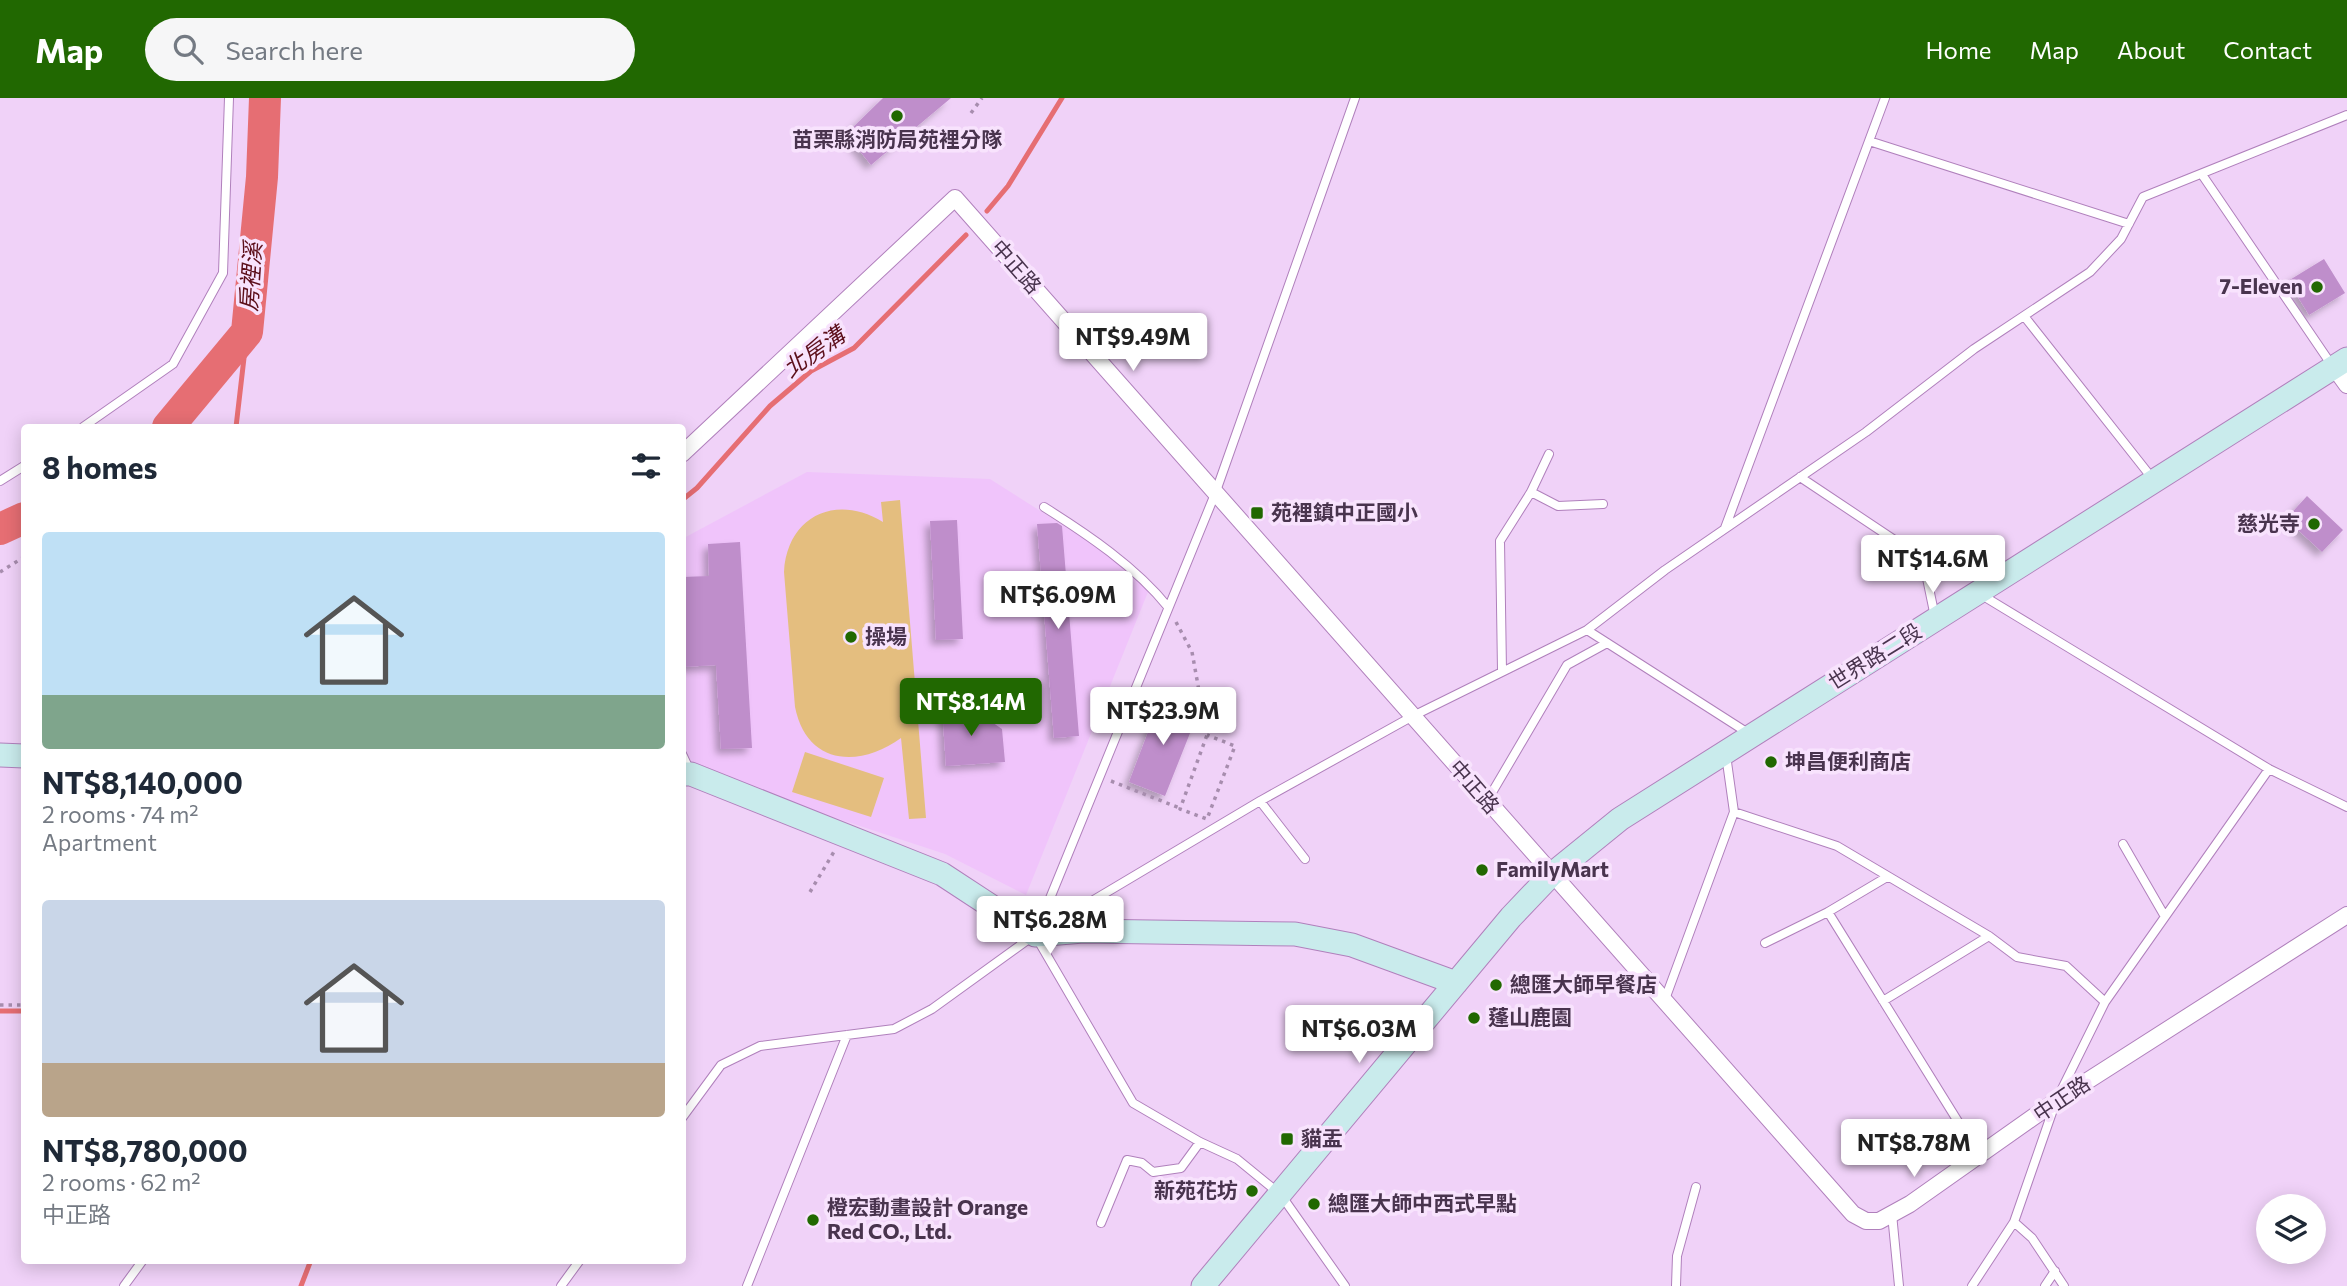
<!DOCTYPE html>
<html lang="en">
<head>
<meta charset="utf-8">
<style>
	:root { --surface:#fff; --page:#f6f6f7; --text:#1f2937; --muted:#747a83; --accent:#216801 }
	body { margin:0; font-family:Commissioner,"Noto Sans TC",sans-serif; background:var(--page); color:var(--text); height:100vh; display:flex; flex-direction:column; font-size:26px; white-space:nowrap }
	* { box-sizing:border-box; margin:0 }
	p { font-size:23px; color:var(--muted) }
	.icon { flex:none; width:38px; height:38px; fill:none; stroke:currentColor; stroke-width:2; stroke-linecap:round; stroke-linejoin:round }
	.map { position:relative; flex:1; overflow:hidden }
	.drawer { position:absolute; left:21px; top:326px; width:665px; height:840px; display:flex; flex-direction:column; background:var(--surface); border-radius:7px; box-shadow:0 4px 18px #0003 }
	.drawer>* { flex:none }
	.buttons { position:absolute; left:2256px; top:1096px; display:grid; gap:14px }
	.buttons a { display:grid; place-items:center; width:70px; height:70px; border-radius:50%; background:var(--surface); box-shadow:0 4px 18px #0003; font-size:35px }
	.price { position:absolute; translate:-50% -60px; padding:0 16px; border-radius:7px; background:#fff; color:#222; font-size:23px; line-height:46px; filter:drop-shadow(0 2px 4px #0008) }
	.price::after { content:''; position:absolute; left:50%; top:42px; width:21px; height:16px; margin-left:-10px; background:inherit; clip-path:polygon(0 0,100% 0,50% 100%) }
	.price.current { background:var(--accent); color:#fff }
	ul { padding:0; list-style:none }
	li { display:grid; align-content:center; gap:14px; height:371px; padding:0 21px }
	li span { display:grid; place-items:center; height:217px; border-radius:7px; color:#555 }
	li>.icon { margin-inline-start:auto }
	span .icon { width:126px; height:126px; fill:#fffc; stroke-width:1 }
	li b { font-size:30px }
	h2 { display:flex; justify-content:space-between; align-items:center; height:84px; padding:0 21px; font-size:30px }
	header { display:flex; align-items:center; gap:42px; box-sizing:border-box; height:98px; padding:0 35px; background:var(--accent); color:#fff }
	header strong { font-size:33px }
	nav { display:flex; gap:38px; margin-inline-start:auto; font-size:24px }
	.search { width:490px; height:63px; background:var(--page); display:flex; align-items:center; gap:18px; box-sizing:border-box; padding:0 24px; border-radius:38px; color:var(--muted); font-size:26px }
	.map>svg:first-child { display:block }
</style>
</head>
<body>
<header>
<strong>Map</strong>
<div class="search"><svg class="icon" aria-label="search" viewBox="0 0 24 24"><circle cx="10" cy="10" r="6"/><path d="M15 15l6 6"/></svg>Search here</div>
<nav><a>Home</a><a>Map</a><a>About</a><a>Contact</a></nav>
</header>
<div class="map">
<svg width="2347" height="1188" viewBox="0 0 2347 1188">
	<defs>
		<filter id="shadow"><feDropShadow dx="-5" dy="5" stdDeviation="3.5" flood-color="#0004"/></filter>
	</defs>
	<rect width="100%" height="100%" fill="#f0d2f8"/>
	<!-- built -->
	<path fill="#f0c4fb" d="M 807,374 L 990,381 L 1152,484 L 1026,797 L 945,756 L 696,674 L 683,645 L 682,441 Z"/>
	<!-- green -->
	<path fill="#e4be7f" d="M 900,402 L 926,720 L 909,721 L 901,640 C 860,670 807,668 795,609 L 784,474 C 787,418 836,395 883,424 L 881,404 Z
		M 805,654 L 884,680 L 871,719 L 792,694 Z"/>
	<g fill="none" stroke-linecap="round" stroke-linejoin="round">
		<!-- stream -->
		<path stroke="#e66e73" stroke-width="5" d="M 987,113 L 1008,88 L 1062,0
			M 236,329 L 247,234
			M 682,402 L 697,390 L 770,308 L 811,273 L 854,250 L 966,137
			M 0,913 L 24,913
			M 301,1188 L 311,1162"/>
		<!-- river -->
		<path stroke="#e66e73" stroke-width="32" d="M 168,329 L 247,234 L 262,79 L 265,0
			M 0,431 L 24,420"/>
	</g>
	<!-- building -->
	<path fill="#bf8ecb" filter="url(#shadow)" d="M 883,0 L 951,0 L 871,67 L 846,36 Z
		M 2324,161 L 2345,195 L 2309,217 L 2288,183 Z
		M 2307,398 L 2343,432 L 2322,454 L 2286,421 Z
		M 957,422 L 963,541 L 936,542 L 930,423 Z
		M 1057,425 L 1062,428 L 1079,638 L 1054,640 L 1037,426 Z
		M 740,444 L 752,650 L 721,651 L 716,567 L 682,569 L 682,479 L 709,478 L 708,446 Z
		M 1161,600 L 1198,615 L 1165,698 L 1129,684 Z
		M 967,607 L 1002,631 L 1005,664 L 946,668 L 942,609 Z"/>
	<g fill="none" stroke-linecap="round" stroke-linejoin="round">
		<defs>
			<path id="lane" d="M 1869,43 L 2129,126
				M 2203,78 L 2333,269
				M 2024,218 L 2152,380
				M 83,329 L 173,266 L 223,175 L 229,0
				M 1800,379 L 1923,461 L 1935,519
				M 0,383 L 24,368
				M 1531,394 L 1558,408 L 1603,406
				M 1044,409 C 1087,436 1136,469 1168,509
				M 1725,430 L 1885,0
				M 1980,496 L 2269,671 L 2347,709
				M 1587,532 L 1748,635
				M 1502,573 L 1500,443 L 1531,394 L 1549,356
				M 682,656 L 690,673
				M 1260,703 L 1305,761
				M 1487,703 L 1567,567 L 1607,545
				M 1734,714 L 1837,748 L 1989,838 L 2017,859 L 2066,868 L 2105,904
				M 2123,746 L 2164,817
				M 1828,814 L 1980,1059
				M 1050,828 L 1260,703 L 1413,618 L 1587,532 L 1665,472 L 1866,334 L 1974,251 L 2090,174 L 2121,141 L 2143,99 L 2347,17
				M 1765,845 L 1828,814 L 1887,779
				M 1883,903 L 1989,838
				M 1664,904 L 1734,714 L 1726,657
				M 682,1020 L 721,967 L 760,948 L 894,931 L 932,911 L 1033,838
				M 1892,1116 L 1899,1188
				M 2014,1124 L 2032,1140 L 2064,1188
				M 1101,1125 L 1127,1062 L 1142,1065 L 1153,1074 L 1181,1070 L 1200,1044
				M 124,1188 L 143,1162
				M 561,1188 L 580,1162
				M 747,1188 L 847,937
				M 1345,1188 L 1281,1097 L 1237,1061 L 1200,1044 L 1133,1005 L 1035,837 L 1215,396 L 1355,0
				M 1676,1188 L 1677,1158 L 1696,1089
				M 1972,1188 L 2014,1124 L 2056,1003 L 2105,904 L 2269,671
				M 2045,1188 L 2055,1173"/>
			<path id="street" d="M 2334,269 L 2347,287
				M 682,356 L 955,100 L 1853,1116 L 1866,1123 L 1879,1123 L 1910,1106 L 2056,1003 L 2347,817"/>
			<path id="secondary" d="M 0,657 L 24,658
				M 682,676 L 691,676 L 942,776 L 1035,837 L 1083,833 L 1295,836 L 1352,847 L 1456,885
				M 1203,1188 L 1511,819 L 1551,777 L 1620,721 L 2347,261"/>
		</defs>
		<!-- lane casing -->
		<use href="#lane" stroke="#b080bc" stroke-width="10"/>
		<!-- street casing -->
		<use href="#street" stroke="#b080bc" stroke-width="18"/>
		<!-- secondary casing -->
		<use href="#secondary" stroke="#b080bc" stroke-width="25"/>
		<!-- path -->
		<path stroke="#a78dae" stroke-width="3.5" stroke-dasharray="3.5 5" stroke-linecap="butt" d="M 971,15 L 982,0
			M 0,474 L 24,459
			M 1176,524 L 1192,554 L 1207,637 L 1180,711 L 1207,721 L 1235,648 L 1207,637
			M 1111,683 L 1182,711
			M 810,794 L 835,752
			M 0,907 L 24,907"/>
		<!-- lane -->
		<use href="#lane" stroke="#fff" stroke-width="8"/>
		<!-- street -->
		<use href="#street" stroke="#fff" stroke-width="16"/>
		<!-- secondary -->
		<use href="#secondary" stroke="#c9ebec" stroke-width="23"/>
	</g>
	<!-- markers -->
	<g fill="#216801" stroke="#f8e3fd" stroke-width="2.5">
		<circle cx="897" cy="18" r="7"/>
		<circle cx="2317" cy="189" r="7"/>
		<rect x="1250" y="408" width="14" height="14" rx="3.5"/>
		<circle cx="2314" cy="426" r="7"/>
		<circle cx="851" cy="539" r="7"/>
		<circle cx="1771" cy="664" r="7"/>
		<circle cx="1482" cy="772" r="7"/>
		<circle cx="1496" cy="887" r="7"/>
		<circle cx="1474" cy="920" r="7"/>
		<rect x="1280" y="1034" width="14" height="14" rx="3.5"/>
		<circle cx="1252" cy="1093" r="7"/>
		<circle cx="1314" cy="1106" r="7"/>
		<circle cx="813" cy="1122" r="7"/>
	</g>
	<g text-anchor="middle" stroke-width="7" stroke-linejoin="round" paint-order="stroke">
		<!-- poi labels -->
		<g font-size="21" font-weight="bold" fill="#49344e" stroke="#f8e3fd" text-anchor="start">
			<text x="897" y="49" text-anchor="middle">苗栗縣消防局苑裡分隊</text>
			<text x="2303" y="196" text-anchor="end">7-Eleven</text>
			<text x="1271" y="422">苑裡鎮中正國小</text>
			<text x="2300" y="433" text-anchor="end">慈光寺</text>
			<text x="865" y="546">操場</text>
			<text x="1785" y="671">坤昌便利商店</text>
			<text x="1496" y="779">FamilyMart</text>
			<text x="1510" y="894">總匯大師早餐店</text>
			<text x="1488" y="927">蓬山鹿園</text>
			<text x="1301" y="1048">貓盂</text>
			<text x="1238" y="1100" text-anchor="end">新苑花坊</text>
			<text x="1328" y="1113">總匯大師中西式早點</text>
			<text x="827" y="1117">橙宏動畫設計 Orange<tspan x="827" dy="24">Red CO., Ltd.</tspan></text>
		</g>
		<!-- street labels -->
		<g font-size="21" fill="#49344e" stroke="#f8e3fd">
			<text transform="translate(1016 169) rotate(49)" y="7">中正路</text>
			<text transform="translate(1875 559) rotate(-32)" y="7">世界路二段</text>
			<text transform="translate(1474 689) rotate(49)" y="7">中正路</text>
			<text transform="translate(2062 1001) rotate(-34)" y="7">中正路</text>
		</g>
		<!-- water labels -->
		<g font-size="23" font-style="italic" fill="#5c0f1a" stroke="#f8e3fd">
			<text transform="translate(251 179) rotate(-86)" y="8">房裡溪</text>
			<text transform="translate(814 254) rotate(-35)" y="8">北房溝</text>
		</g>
	</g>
</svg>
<div class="buttons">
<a><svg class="icon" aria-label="layers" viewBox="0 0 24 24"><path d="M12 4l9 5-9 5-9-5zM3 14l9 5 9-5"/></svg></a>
</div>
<b class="price" style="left:1133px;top:275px">NT$9.49M</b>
<b class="price" style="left:1933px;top:497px">NT$14.6M</b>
<b class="price" style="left:1058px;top:533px">NT$6.09M</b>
<b class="price current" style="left:971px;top:640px">NT$8.14M</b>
<b class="price" style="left:1163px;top:649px">NT$23.9M</b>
<b class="price" style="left:1050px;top:858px">NT$6.28M</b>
<b class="price" style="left:1359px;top:967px">NT$6.03M</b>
<b class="price" style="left:1914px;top:1081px">NT$8.78M</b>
<section class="drawer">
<h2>8 homes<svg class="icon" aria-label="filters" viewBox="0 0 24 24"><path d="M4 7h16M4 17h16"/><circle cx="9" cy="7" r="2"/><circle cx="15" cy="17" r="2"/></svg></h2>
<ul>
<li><span style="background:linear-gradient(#bfe0f5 75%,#7fa58c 0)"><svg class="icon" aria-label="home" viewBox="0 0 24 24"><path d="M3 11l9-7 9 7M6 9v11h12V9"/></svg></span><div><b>NT$8,140,000</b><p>2 rooms · 74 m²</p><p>Apartment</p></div></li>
<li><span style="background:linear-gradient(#c9d6e8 75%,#b9a48a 0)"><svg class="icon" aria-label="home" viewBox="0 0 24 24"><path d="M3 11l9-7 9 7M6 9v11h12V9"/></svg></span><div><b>NT$8,780,000</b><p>2 rooms · 62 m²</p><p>中正路</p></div></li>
</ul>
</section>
</div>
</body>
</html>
